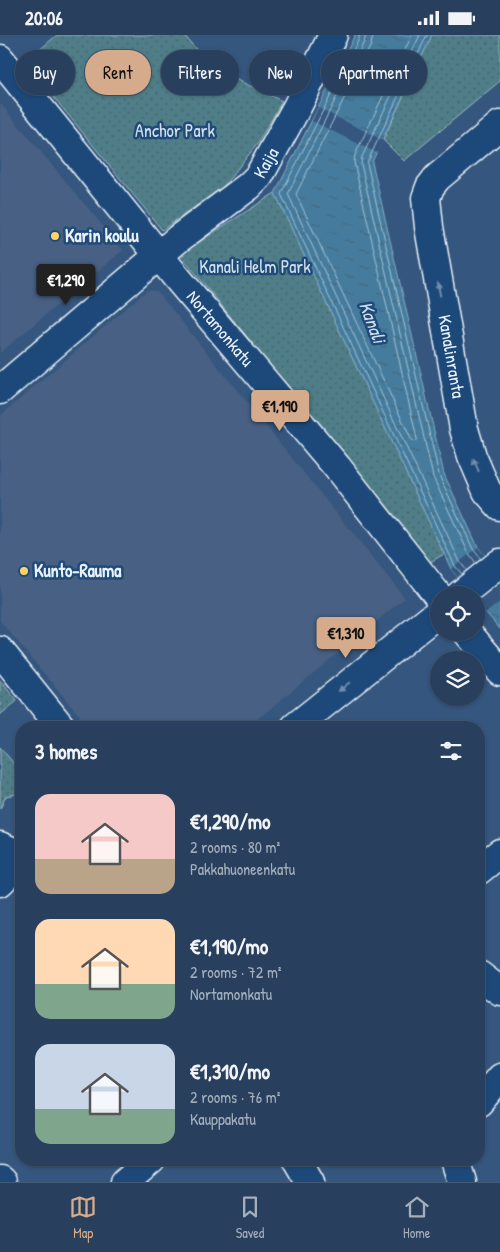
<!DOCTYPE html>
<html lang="en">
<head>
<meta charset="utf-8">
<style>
	:root { --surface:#28405e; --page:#304764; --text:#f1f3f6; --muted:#a5afbc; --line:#445973; --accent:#d6ab8b }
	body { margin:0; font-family:"Patrick Hand",sans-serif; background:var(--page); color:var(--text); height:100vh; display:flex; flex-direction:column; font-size:19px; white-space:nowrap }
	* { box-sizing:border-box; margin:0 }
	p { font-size:16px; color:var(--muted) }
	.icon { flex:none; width:28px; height:28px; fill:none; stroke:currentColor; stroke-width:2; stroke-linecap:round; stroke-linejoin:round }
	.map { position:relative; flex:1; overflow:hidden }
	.details { position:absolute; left:15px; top:686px; width:470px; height:445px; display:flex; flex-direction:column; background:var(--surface); border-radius:20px; box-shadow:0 1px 4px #0004,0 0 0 1px var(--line) }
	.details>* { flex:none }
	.banner { position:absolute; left:15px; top:15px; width:470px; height:45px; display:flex; gap:10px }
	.fabs { position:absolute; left:430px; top:551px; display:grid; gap:10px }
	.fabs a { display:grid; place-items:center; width:55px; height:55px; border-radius:50%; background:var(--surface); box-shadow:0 1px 4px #0004,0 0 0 1px var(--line); font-size:25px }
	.price { position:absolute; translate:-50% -42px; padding:0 11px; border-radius:5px; background:var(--accent); color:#111; font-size:16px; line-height:32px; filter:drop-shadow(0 1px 2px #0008) }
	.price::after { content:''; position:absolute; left:50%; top:30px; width:15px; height:11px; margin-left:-8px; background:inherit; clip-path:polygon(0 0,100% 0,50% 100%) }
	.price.on { background:#222; color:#fff }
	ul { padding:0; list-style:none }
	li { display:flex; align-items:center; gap:15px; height:125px; padding:0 20px }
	li span { display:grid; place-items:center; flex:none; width:140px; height:100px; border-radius:15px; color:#555 }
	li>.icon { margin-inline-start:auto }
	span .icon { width:60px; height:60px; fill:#fffc; stroke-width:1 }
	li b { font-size:21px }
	h2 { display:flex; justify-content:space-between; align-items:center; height:60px; padding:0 20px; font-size:21px }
	.pill { padding:0 18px; border-radius:22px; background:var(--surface); box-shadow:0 1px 4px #0004,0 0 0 1px var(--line); font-size:18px; line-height:45px }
	.pill.on { background:var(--accent); color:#111 }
	.status { display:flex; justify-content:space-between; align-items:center; height:35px; padding:0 25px; background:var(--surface); direction:ltr }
	.status svg { height:14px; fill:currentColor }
	.dock { display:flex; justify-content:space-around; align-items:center; height:70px; border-top:1px solid var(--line); background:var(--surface); font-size:14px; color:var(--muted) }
	.dock a { display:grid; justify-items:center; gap:2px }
	.dock .on { color:var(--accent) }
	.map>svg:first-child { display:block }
</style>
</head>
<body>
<div class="status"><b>20:06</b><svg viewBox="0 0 49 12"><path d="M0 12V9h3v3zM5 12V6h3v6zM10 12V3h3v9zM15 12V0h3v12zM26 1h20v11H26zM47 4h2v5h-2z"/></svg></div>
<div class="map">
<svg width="500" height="1147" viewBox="0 0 500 1147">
	<defs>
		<pattern id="park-dots" width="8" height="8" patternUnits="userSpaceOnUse" patternTransform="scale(1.25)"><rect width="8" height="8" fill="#507e88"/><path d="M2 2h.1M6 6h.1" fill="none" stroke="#4c666c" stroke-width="1.8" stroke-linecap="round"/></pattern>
		<pattern id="water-ripples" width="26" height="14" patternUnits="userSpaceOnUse" patternTransform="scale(1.25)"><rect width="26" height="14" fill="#447c9e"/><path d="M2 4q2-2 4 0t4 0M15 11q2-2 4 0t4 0" fill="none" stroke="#456578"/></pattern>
	</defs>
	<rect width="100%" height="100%" fill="#35567e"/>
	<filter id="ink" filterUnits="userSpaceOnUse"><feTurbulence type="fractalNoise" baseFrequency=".02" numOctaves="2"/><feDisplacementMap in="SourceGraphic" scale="10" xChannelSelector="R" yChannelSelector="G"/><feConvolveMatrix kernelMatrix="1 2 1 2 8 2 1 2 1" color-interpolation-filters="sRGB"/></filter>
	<g filter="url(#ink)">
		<!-- built -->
		<path fill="#476183" d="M 0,68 L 123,215 L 0,318 Z
			M 147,255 L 157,256 L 405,563 L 248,692 L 89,692 L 0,586 L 0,381 Z"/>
		<!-- park -->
		<path fill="url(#park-dots)" stroke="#9cb8c0" d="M 57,0 L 184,0 L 212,33 L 282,66 L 258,108 L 223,152 L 162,195 L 25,27 Z
			M 432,0 L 500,0 L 500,46 L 404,126 L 383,105 Z
			M 275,158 L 444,519 L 429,528 L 180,219 Z
			M 0,645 L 17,666 L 0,680 Z
			M 0,712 L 21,737 L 21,758 L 6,761 L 0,774 Z"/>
		<!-- water -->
		<path fill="url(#water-ripples)" stroke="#86abc2" d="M 355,0 L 432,0 L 372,127 L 444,439 L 478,512 L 500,540 L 500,594 L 476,566 L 476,560 L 472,560 L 451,534 L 275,158 Z"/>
		<!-- pier -->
		<path fill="#35567e" d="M 318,73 L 383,105 L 377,118 L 312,86 Z
			M 478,512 L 500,540 L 500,567 L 486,578 L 476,566 L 476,560 L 472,560 L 451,534 Z"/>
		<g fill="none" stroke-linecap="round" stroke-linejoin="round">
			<!-- shore -->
			<path stroke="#a6c2d4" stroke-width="1" d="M 359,0 L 359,4 L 281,159 L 455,531 L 462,539
				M 366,0 L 364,7 L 288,159 L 460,527 L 467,536
				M 373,0 L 371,10 L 296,159 L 412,406 L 414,407 L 417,404 L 354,127 L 355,120 L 412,0
				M 420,0 L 362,122 L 361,129 L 433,442 L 468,517 L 476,528
				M 427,0 L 367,128 L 439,440 L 473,514 L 481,524"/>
			<defs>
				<g id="minor">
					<path id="s1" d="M 0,24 L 178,244 L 337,432 L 439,562"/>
					<path id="s2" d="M 500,90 L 437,143 L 430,152 L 426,163 L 429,192 L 464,394 L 472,421 L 487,456 L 500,471"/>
					<path id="s3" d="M 0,355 L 178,204 L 249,151 L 259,141 L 298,70 L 333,0"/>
					<path d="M 460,560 L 500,528"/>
					<path d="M 468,598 L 500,636"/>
					<path d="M 0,616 L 61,692"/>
					<path d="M 295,692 L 439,577"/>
					<path d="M 0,811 L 21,820"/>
					<path d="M 479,835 L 500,818"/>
					<path d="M 0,847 L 21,826"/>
					<path d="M 479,940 L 500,956"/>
					<path d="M 479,1067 L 500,1042"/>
					<path d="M 297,1125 L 310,1147"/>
					<path d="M 455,1125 L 462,1147"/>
					<path d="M 0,1145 L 2,1147"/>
					<path d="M 125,1147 L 151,1125"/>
				</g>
			</defs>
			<!-- minor casing -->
			<use href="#minor" stroke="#e8f1f8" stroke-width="31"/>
			<!-- minor -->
			<use href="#minor" stroke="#1f4a7a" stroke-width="28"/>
		</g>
		<!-- one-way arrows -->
		<defs><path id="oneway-solid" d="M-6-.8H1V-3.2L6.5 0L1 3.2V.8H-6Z" transform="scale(1.25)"/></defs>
		<g fill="#6f8dac">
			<use href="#oneway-solid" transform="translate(439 254) rotate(-100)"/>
			<use href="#oneway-solid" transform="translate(476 430) rotate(-113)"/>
			<use href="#oneway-solid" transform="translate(344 652) rotate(141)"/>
		</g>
	</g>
	<!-- markers -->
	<g fill="#ffd166" stroke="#1f4a7a" stroke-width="2">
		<circle cx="55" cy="201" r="5"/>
		<circle cx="24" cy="536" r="5"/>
	</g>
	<g text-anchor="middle" stroke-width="5" stroke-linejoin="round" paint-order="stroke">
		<!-- park labels -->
		<g font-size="18" fill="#d1e0e7" stroke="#1f4a7a">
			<text x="175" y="102">Anchor Park</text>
			<text x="255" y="238">Kanali Helm Park</text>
		</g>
		<!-- street labels -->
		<g font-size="18" fill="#e8f1f8" stroke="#1f4a7a">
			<text dy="6" stroke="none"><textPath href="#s3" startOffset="351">Kaija</textPath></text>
			<text dy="6" stroke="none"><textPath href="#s1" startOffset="348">Nortamonkatu</textPath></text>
			<text dy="6" stroke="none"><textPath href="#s2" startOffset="266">Kanalinranta</textPath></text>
		</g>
		<!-- poi labels -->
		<g font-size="18" font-weight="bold" fill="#e8f1f8" stroke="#1f4a7a" text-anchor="start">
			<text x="65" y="207">Karin koulu</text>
			<text x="34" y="542">Kunto-Rauma</text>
		</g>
		<!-- water labels -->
		<g font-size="19" font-style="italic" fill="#cfdfea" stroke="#1f4a7a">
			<text transform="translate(373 287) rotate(69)" y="7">Kanali</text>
		</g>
	</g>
</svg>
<div class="fabs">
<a><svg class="icon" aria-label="locate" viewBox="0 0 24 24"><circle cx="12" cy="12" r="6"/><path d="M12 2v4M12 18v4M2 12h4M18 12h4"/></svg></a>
<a><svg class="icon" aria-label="layers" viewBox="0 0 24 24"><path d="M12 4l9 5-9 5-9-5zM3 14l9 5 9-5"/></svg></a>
</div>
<b class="price on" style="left:66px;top:271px">€1,290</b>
<b class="price" style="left:280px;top:397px">€1,190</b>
<b class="price" style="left:346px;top:624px">€1,310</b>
<div class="banner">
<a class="pill">Buy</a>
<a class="pill on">Rent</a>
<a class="pill">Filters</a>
<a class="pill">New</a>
<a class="pill">Apartment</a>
</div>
<section class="details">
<h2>3 homes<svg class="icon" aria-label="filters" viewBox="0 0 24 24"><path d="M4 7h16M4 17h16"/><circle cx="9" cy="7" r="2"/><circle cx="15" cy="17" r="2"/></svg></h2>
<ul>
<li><span style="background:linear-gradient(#f6c9c9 65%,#b9a48a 0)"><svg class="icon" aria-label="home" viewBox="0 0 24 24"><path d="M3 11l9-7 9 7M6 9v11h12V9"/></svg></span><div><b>€1,290/mo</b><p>2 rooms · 80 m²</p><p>Pakkahuoneenkatu</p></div></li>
<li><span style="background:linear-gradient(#ffd9b3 65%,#7fa58c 0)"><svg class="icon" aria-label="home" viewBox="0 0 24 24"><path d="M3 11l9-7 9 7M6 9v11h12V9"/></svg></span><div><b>€1,190/mo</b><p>2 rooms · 72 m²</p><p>Nortamonkatu</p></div></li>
<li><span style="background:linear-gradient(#c9d6e8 65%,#7fa58c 0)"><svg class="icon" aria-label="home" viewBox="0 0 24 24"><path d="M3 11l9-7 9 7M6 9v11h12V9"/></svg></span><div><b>€1,310/mo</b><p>2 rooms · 76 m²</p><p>Kauppakatu</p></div></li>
</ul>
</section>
</div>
<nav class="dock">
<a class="on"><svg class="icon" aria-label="map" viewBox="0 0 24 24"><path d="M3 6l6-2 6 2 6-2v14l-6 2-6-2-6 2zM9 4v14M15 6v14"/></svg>Map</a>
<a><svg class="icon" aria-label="saved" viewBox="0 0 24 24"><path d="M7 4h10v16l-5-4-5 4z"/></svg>Saved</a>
<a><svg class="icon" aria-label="home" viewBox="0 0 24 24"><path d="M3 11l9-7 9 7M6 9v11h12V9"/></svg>Home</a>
</nav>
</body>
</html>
